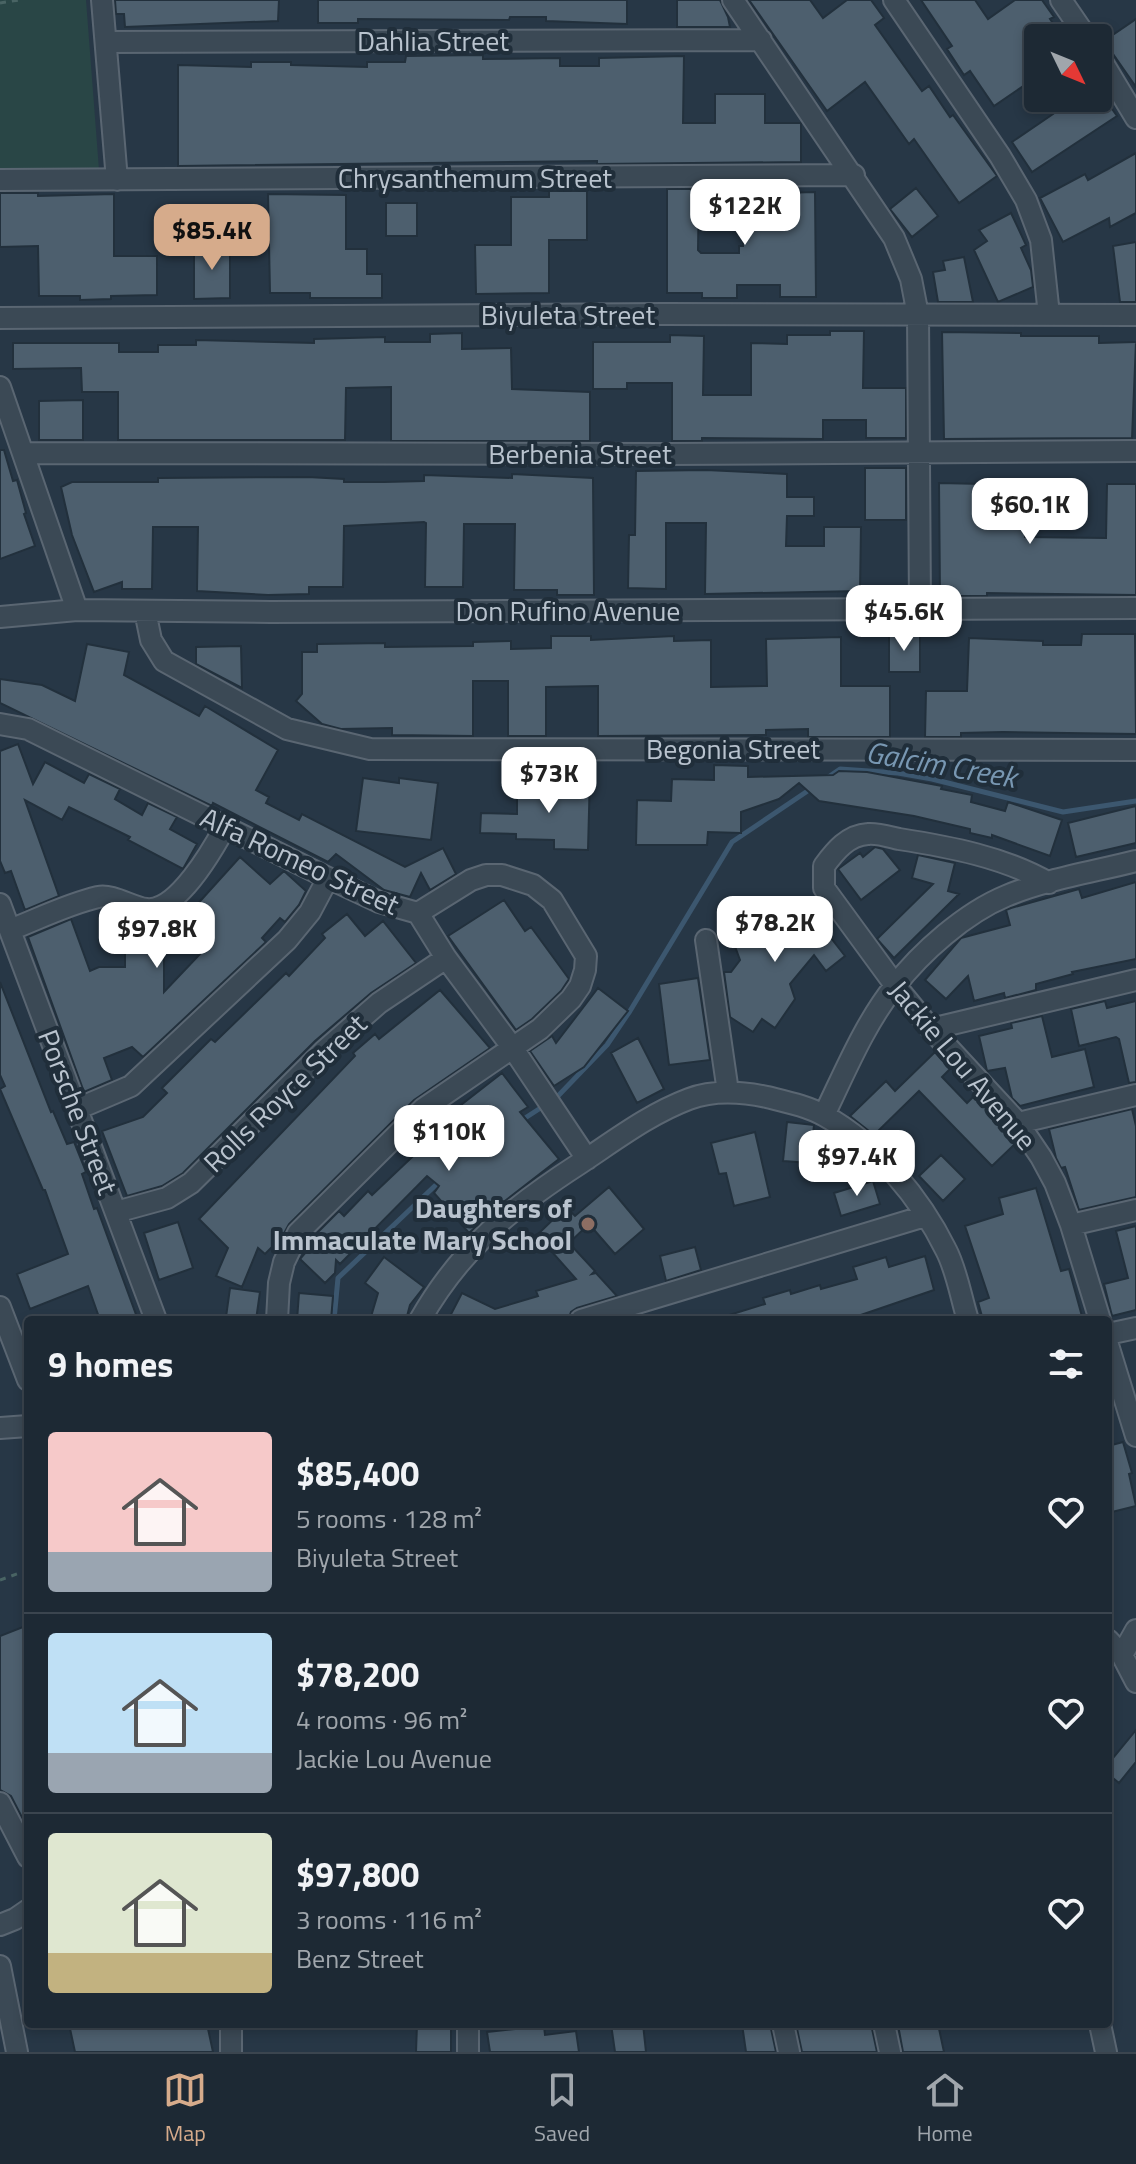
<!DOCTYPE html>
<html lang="en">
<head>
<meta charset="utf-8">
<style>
	:root { --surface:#1d2934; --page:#25313c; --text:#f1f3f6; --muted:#a0a6ac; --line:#3b454f; --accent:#d6ab8b }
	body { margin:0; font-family:"Titillium Web",sans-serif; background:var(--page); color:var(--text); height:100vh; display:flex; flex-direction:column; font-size:30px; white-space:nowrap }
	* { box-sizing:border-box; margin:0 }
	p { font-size:26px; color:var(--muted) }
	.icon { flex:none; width:44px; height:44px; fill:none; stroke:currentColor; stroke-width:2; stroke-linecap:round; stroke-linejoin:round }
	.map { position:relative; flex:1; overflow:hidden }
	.panel { position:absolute; left:24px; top:1316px; width:1088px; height:712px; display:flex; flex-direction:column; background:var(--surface); border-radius:8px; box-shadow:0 4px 12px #0003,0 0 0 2px var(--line) }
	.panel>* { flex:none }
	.needle { width:52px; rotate:133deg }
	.buttons { position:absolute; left:1024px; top:24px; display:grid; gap:16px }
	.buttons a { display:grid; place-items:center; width:88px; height:88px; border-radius:8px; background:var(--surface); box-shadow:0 4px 12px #0003,0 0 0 2px var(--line); font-size:40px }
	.price { position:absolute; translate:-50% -68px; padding:0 18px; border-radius:16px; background:#fff; color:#222; font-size:26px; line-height:52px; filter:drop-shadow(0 2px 4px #0008) }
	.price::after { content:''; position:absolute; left:50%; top:48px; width:24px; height:18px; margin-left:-12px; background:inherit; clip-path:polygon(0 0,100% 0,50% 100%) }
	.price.current { background:var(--accent); color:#111 }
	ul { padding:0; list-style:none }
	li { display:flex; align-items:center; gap:24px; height:200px; padding:0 24px }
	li+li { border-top:2px solid var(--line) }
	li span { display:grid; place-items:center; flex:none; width:224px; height:160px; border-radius:8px; color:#555 }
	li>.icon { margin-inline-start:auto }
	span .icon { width:96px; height:96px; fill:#fffc; stroke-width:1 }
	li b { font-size:34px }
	h2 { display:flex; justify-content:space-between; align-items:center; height:96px; padding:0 24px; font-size:34px }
	.menu { display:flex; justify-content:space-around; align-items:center; height:112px; border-top:2px solid var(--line); background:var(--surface); font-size:22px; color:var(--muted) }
	.menu a { display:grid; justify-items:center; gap:4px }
	.menu .current { color:var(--accent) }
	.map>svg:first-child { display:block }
</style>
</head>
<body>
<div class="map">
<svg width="1136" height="2052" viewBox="0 0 1136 2052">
	<rect width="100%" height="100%" fill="#273746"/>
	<!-- green -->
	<path fill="#294646" d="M 0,0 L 86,0 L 99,170 L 0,171 Z"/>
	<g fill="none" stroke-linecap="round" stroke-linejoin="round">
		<!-- stream -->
		<path stroke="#3c576f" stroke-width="5" d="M 827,778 L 840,769 L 898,773 L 932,779 L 1063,812 L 1136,801
			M 557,1097 L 607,1045 L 630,1011 L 732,842 L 812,788
			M 522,1120 L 539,1109
			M 334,1320 L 338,1278 L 440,1181"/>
	</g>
	<!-- building -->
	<path fill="#4d5f6e" stroke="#22303c" stroke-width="2" d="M 115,0 L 279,0 L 278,21 L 125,27 L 124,14 L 116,14 Z
		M 318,0 L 627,0 L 627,24 L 546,21 L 546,17 L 510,17 L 509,20 L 358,19 L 358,23 L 318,23 Z
		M 677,0 L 720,0 L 728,17 L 730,27 L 677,27 Z
		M 749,0 L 810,0 L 823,18 L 847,0 L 871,0 L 884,18 L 875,25 L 922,91 L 929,86 L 950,117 L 953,115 L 997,176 L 959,203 L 914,139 L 909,144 L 865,82 L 827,111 Z
		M 921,0 L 975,0 L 988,19 L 1015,0 L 1042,0 L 1054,17 L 1050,19 L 1063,38 L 1038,38 L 1038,76 L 994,106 L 970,71 L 964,75 L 947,49 L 952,46 Z
		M 1136,19 L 1136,87 L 1104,41 Z
		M 483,55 L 483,59 L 560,58 L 560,66 L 599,66 L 599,58 L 684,56 L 683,123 L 715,123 L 715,94 L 765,94 L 765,123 L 801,123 L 801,162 L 597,164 L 597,161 L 178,166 L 178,65 L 251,67 L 251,62 L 291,62 L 291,65 L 367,67 L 367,62 L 405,62 L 406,56 Z
		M 1098,89 L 1117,116 L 1032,172 L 1012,142 L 1053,114 L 1042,98 L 1098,98 Z
		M 1136,153 L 1136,213 L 1110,227 L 1109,218 L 1063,242 L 1040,198 L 1085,174 L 1088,180 Z
		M 916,188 L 938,216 L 912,237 L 890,209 Z
		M 667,189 L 699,189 L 698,250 L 701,253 L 739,253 L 739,246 L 743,246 L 743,194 L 815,192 L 816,297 L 780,297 L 780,285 L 737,285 L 737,298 L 702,298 L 702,293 L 667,293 Z
		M 549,191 L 587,191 L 587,240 L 549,240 L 549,293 L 476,294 L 475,245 L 511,245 L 511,197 L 549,197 Z
		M 0,193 L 38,193 L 38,196 L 114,194 L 114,256 L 157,256 L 157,295 L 111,296 L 111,299 L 80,300 L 80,296 L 39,296 L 38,246 L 0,247 Z
		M 268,194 L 346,195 L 346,249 L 367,249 L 367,274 L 382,274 L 382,298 L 310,298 L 310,293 L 270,293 Z
		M 386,203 L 417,203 L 417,236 L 386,236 Z
		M 1011,213 L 1026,245 L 1021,248 L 1031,270 L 1033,287 L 998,302 L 974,250 L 987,241 L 979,230 Z
		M 1136,242 L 1136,302 L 1120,302 L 1113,246 Z
		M 230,245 L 230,298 L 194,299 L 194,246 Z
		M 964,257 L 973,302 L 938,302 L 933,272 L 945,270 L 943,261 Z
		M 830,331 L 864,331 L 863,388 L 906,388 L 906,438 L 866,438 L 866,420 L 823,420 L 823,439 L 702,438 L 702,441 L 672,441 L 672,383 L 627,383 L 627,389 L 593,389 L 593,342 L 670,342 L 670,335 L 704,336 L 703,395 L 751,395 L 751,343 L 787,344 L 787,335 L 830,335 Z
		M 942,332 L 1021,333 L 1021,336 L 1099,336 L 1099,343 L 1136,342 L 1132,438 L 944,439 Z
		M 462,333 L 462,349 L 511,348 L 512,389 L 590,392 L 590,441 L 391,441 L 391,387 L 346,388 L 345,440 L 118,440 L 118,392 L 82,392 L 81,368 L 13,369 L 13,343 L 119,343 L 119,352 L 158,352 L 158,345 L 196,345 L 196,340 L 314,343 L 314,339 L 385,337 L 385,342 L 430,342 L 430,334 Z
		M 83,400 L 83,440 L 39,440 L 39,401 Z
		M 0,450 L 4,450 L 13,481 L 17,480 L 26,513 L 24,514 L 35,546 L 0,559 Z
		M 865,468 L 906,468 L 906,520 L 865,520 Z
		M 706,470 L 787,474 L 787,497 L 814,497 L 814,516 L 787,516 L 786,546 L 824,546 L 824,527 L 861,527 L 860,591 L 705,594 L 706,523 L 666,523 L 666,589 L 628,588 L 629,535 L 635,535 L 636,471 Z
		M 512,474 L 593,478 L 594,595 L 557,595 L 557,590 L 514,590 L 515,524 L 464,524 L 463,587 L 425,587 L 426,523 L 424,522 L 344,526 L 343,587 L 309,587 L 309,594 L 268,595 L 197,591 L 198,527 L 153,527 L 152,589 L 122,589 L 122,582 L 94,592 L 72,535 L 61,487 L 72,482 L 158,482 L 158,478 L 308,477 L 344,479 L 344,482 L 384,482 L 424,481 L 424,475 L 512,478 Z
		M 939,483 L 1026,485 L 1025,537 L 1106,538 L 1107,484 L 1136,484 L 1136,595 L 987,593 L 987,596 L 940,596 Z
		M 889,634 L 920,634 L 920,672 L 889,672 Z
		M 1082,634 L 1135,634 L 1136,734 L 1003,732 L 961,733 L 961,737 L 925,737 L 926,691 L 967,691 L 969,638 L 1043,641 L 1043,645 L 1081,645 Z
		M 551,636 L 591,636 L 591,640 L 674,636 L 674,641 L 711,640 L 711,687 L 767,686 L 766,639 L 841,637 L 841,686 L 890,686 L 890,737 L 808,737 L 808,729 L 766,730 L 766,735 L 598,736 L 598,686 L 546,687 L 546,736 L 508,736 L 508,681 L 473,681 L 473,736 L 392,735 L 392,728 L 341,729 L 322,724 L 296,701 L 302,694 L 302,652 L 317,652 L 317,644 L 385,643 L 385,647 L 473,646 L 473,642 L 511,641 L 511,649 L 551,648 Z
		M 87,644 L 129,652 L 124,675 L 199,716 L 205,706 L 278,750 L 256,790 L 269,797 L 266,803 L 299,820 L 302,814 L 405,867 L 443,848 L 456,874 L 430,890 L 421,873 L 410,897 L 384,890 L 336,854 L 328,862 L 213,803 L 212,806 L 0,703 L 0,679 L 42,685 L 75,701 Z
		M 241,646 L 242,688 L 196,664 L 196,647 Z
		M 18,744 L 33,784 L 45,762 L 84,783 L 89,774 L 120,789 L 115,799 L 142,815 L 148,803 L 177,817 L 170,829 L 197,844 L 183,869 L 128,840 L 130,837 L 69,807 L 62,820 L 25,800 L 59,896 L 25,910 L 11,871 L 5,873 L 0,861 L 0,751 Z
		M 714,765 L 748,766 L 748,777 L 833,775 L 839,771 L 867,772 L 942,786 L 941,789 L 972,795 L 971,802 L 1005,811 L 1008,802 L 1062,820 L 1050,856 L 992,835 L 992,838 L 970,833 L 970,829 L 914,816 L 819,801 L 799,783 L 779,799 L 741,812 L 741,833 L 708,832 L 707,845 L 636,845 L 637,800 L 671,801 L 672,779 L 714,780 Z
		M 556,773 L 590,774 L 588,850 L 554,849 L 554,840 L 516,839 L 516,834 L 480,833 L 481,813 L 517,814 L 517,791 L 555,791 Z
		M 363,778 L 399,783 L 399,778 L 438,783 L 431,840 L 356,831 Z
		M 1136,806 L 1136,843 L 1076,857 L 1068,823 Z
		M 875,847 L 883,849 L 900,870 L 861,900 L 838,869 L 860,853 L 863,857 Z
		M 918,855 L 955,863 L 948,891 L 959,894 L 894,958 L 877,939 L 933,884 L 912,878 Z
		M 240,857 L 270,884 L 284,871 L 306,891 L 299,905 L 285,922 L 280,918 L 262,938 L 266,942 L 143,1057 L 132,1047 L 104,1058 L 112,1080 L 84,1092 L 28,937 L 71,919 L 90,971 L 99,967 L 125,967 L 125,937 L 164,937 L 164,992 L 200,954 L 174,930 Z
		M 1136,882 L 1136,959 L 1072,972 L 1073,974 L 1036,984 L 1036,990 L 1005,998 L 1004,993 L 974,1001 L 968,976 L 946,999 L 925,980 L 961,938 L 1010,925 L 1006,910 L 1011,908 L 1079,889 L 1082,898 Z
		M 809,898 L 829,925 L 824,929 L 845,956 L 826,971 L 814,955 L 790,984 L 795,999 L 775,1028 L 762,1019 L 753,1032 L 730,1017 L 724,972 L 731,972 L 740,960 L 729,930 L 765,917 L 769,929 Z
		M 504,900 L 525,931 L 531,927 L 569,979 L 561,991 L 532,1019 L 516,1030 L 448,936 Z
		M 347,914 L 365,936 L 383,921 L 416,963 L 371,993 L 315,1041 L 183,1173 L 162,1186 L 127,1196 L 102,1131 L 143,1117 L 167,1093 L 162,1088 L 211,1039 L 215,1042 L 286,973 L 289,976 L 325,938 L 322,934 Z
		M 698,978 L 710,1060 L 669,1065 L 659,984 Z
		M 0,982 L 51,1112 L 53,1111 L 67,1144 L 74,1142 L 86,1172 L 82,1174 L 94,1209 L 97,1208 L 138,1320 L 100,1320 L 88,1286 L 30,1309 L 17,1274 L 68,1254 L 45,1190 L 43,1190 L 0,1089 L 5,1086 L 0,1075 Z
		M 598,988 L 628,1011 L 584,1067 L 554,1086 L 530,1051 L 552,1036 L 556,1043 Z
		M 440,990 L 490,1048 L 414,1100 L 289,1224 L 282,1237 L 265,1254 L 258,1248 L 242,1287 L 216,1276 L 228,1248 L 199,1219 L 355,1056 L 353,1053 L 375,1034 L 379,1039 Z
		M 1105,1001 L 1107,1008 L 1136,1001 L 1136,1082 L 1129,1083 L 1119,1039 L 1116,1037 L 1079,1046 L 1071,1009 Z
		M 1042,1016 L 1052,1057 L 1085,1049 L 1094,1087 L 1020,1106 L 1012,1098 L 1005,1068 L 987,1071 L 979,1036 L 1012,1028 L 1011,1023 Z
		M 638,1038 L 664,1089 L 637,1103 L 611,1053 Z
		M 935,1052 L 950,1069 L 942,1077 L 967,1103 L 975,1095 L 991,1113 L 988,1113 L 1016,1143 L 992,1166 L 919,1091 L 874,1135 L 850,1116 L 886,1081 L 895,1091 Z
		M 502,1073 L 528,1107 L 520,1112 L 559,1159 L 501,1204 L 469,1233 L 434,1193 L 439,1186 L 427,1176 L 340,1264 L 336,1260 L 335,1273 L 325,1283 L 300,1259 L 306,1252 L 304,1250 L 309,1241 L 339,1211 L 344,1216 L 368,1191 L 372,1195 L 447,1124 L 443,1119 Z
		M 1132,1109 L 1136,1126 L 1136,1197 L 1079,1210 L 1065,1167 L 1061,1168 L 1056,1158 L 1049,1129 Z
		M 787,1122 L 814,1125 L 810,1163 L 783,1161 Z
		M 755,1132 L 770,1197 L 734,1206 L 726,1173 L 719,1174 L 711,1143 Z
		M 941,1155 L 965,1179 L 943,1201 L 919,1176 Z
		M 873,1181 L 880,1204 L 841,1216 L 834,1193 Z
		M 609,1187 L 644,1229 L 615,1254 L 589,1224 L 569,1243 L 595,1271 L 592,1274 L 596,1273 L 617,1296 L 577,1308 L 571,1312 L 568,1320 L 448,1320 L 462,1293 L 495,1309 L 538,1296 L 536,1291 L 576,1279 L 537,1235 L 566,1207 L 575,1216 Z
		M 1036,1188 L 1061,1271 L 1069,1269 L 1083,1320 L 983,1320 L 978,1302 L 989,1298 L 965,1226 L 1003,1214 L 999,1198 Z
		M 178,1222 L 193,1268 L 159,1280 L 144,1233 Z
		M 1136,1226 L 1136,1310 L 1112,1316 L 1104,1284 L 1128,1278 L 1116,1231 Z
		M 695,1247 L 701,1270 L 666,1281 L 660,1256 Z
		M 925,1256 L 934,1290 L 858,1316 L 859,1320 L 726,1320 L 726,1316 L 765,1304 L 763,1298 L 790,1290 L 791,1294 L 820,1285 L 821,1289 L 857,1279 L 853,1267 L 886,1257 L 889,1267 Z
		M 384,1257 L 424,1287 L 410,1305 L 406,1320 L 370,1320 L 378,1293 L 365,1283 Z
		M 230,1288 L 260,1292 L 256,1320 L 226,1317 Z
		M 299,1293 L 333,1296 L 331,1320 L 297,1320 Z
		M 1123,1442 L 1132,1473 L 1129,1474 L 1136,1506 L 1108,1513 L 1108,1446 Z
		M 28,1625 L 28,1829 L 11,1796 L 0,1790 L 0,1636 Z
		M 1136,1730 L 1136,1762 L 1119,1783 L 1108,1774 L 1108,1764 Z
		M 69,2024 L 207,2024 L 213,2052 L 75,2052 Z
		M 417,2024 L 451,2024 L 451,2052 L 416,2052 Z
		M 611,2024 L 643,2024 L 646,2052 L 615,2052 Z
		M 742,2024 L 770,2024 L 776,2052 L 746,2052 Z
		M 796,2024 L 871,2024 L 877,2052 L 802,2052 Z
		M 903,2024 L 938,2024 L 944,2052 L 903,2052 L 898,2025 Z
		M 544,2026 L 545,2035 L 576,2031 L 579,2052 L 490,2052 L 487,2032 Z"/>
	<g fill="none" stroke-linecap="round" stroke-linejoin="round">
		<defs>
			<path id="minor" d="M 102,0 L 117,180
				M 733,0 L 894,238 L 911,279 L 918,315 L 920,608
				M 894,0 L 1000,156 L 1026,200 L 1041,240 L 1049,315
				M 1061,0 L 1087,38
				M 106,42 L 761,40
				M 1098,55 L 1136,118
				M 0,180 L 854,175
				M 0,318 L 664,314 L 1136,315
				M 0,387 L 77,610
				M 23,453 L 668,454 L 1136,451
				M 145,611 L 151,640 L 164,661 L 287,729 L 370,749 L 1136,750
				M 0,617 L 77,610 L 271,612 L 1136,608
				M 0,724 L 28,729 L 324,876 L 379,902 L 418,913 L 446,958 L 512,1047 L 587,1159
				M 1049,883 C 1004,857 950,847 899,839 C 890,837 877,833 868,834 C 848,835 835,851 824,866 L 824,888 L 895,985 L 931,1029 L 1018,1123 L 1041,1157 L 1055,1183 L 1071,1225 L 1100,1320
				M 0,904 L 156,1320
				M 10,930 C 38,919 68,904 98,897 C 113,894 131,907 146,909 C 177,913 213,849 225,827
				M 706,940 L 728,1092
				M 931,1029 L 1136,980
				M 77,1109 L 131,1086 L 287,940 L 310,912 L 328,878
				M 824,1115 C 845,1072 864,1025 894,987 C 921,952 965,913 1006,896 C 1047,879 1093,872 1136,861
				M 1018,1123 L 1136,1095
				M 116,1212 L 167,1198 L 191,1183 L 324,1051 L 379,1003 L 446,958
				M 1071,1225 L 1136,1210
				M 0,1307 L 28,1380
				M 277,1320 L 279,1283 L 284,1262 L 298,1233 L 423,1109 L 540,1029 L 571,999 L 580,986 L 585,970 L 586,956 L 552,900 L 533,885 L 502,875 L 486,875 L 471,880 L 418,913
				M 420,1320 C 461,1248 511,1208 579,1164 C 614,1141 649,1114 689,1099 C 713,1090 743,1092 767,1097 C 787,1102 807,1106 825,1116 C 876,1144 921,1199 946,1250 C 957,1271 961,1298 968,1320
				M 581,1320 L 925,1216
				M 1108,1334 L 1136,1328
				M 1108,1345 L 1136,1436
				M 0,1428 L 28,1426
				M 1108,1640 L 1122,1655 L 1136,1682
				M 1122,1655 L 1136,1630
				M 0,1803 L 28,1857
				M 0,1925 L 15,1919 L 28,1910
				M 0,1966 L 17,2052
				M 231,2024 L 231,2052
				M 468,2024 L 468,2052
				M 783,2024 L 789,2052
				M 884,2024 L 890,2052
				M 1100,2024 L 1106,2052"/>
		</defs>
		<!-- minor casing -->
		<use href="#minor" stroke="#5a6672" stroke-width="24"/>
		<!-- path -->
		<path stroke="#496464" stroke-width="3" stroke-dasharray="6 6" stroke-linecap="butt" d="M 0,3 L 19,0
			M 0,1580 L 28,1570"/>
		<!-- minor -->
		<use href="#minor" stroke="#3b4955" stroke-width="20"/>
	</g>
	<!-- markers -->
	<circle fill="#8d6e63" stroke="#202e3a" stroke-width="3" cx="588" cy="1224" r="8"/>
	<g text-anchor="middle" stroke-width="8" stroke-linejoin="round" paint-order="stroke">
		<!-- street labels -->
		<g font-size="28" fill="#b9c3ce" stroke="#202e3a">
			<text x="433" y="51">Dahlia Street</text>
			<text x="475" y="188">Chrysanthemum Street</text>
			<text x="568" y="325">Biyuleta Street</text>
			<text x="580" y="464">Berbenia Street</text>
			<text x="568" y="621">Don Rufino Avenue</text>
			<text x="733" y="759">Begonia Street</text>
			<text transform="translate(300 861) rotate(25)" y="10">Alfa Romeo Street</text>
			<text transform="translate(963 1065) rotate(50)" y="10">Jackie Lou Avenue</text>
			<text transform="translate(285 1093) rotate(-44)" y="10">Rolls Royce Street</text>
			<text transform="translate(78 1112) rotate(69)" y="10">Porsche Street</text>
		</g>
		<!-- poi labels -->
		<g font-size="28" font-weight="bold" fill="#b9c3ce" stroke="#202e3a" text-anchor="end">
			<text x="572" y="1218">Daughters of<tspan x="572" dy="32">Immaculate Mary School</tspan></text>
		</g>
		<!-- water labels -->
		<g font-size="30" font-style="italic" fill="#7897b2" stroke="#202e3a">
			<text transform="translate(941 765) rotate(10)" y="10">Galcim Creek</text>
		</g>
	</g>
</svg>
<div class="buttons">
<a><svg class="needle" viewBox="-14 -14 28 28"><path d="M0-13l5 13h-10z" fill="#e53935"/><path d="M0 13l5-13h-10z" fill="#a0a6ac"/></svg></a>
</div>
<b class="price" style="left:745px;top:247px">$122K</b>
<b class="price current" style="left:212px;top:272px">$85.4K</b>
<b class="price" style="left:1030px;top:546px">$60.1K</b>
<b class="price" style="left:904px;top:653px">$45.6K</b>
<b class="price" style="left:549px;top:815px">$73K</b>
<b class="price" style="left:775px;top:964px">$78.2K</b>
<b class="price" style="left:157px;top:970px">$97.8K</b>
<b class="price" style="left:449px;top:1173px">$110K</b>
<b class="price" style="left:857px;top:1198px">$97.4K</b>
<section class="panel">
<h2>9 homes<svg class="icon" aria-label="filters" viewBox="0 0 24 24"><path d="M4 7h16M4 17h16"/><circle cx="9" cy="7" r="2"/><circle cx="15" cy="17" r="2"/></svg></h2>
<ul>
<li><span style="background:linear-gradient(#f6c9c9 75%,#9aa5b1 0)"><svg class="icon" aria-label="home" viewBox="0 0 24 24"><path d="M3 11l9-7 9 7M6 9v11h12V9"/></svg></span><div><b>$85,400</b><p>5 rooms · 128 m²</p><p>Biyuleta Street</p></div><svg class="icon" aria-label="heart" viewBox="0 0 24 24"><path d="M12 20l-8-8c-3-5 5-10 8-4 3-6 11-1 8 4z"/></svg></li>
<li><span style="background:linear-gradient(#bfe0f5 75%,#9aa5b1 0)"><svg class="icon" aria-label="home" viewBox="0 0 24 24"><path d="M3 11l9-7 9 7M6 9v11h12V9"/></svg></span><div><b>$78,200</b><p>4 rooms · 96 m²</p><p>Jackie Lou Avenue</p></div><svg class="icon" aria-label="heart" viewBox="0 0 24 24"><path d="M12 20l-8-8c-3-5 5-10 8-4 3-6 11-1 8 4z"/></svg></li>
<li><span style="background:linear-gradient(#dfe7d0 75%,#c2b280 0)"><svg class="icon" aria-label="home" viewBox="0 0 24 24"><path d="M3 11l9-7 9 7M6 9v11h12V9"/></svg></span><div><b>$97,800</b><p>3 rooms · 116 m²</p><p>Benz Street</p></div><svg class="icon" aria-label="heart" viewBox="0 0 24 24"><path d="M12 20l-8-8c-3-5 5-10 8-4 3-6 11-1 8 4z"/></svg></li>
</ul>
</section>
</div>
<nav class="menu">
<a class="current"><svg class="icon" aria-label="map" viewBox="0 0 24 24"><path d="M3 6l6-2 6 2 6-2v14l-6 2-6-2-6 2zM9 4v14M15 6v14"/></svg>Map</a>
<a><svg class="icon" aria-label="saved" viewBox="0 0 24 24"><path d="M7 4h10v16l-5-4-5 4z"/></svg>Saved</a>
<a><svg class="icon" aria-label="home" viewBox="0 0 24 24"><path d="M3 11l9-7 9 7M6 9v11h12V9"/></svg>Home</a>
</nav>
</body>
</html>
